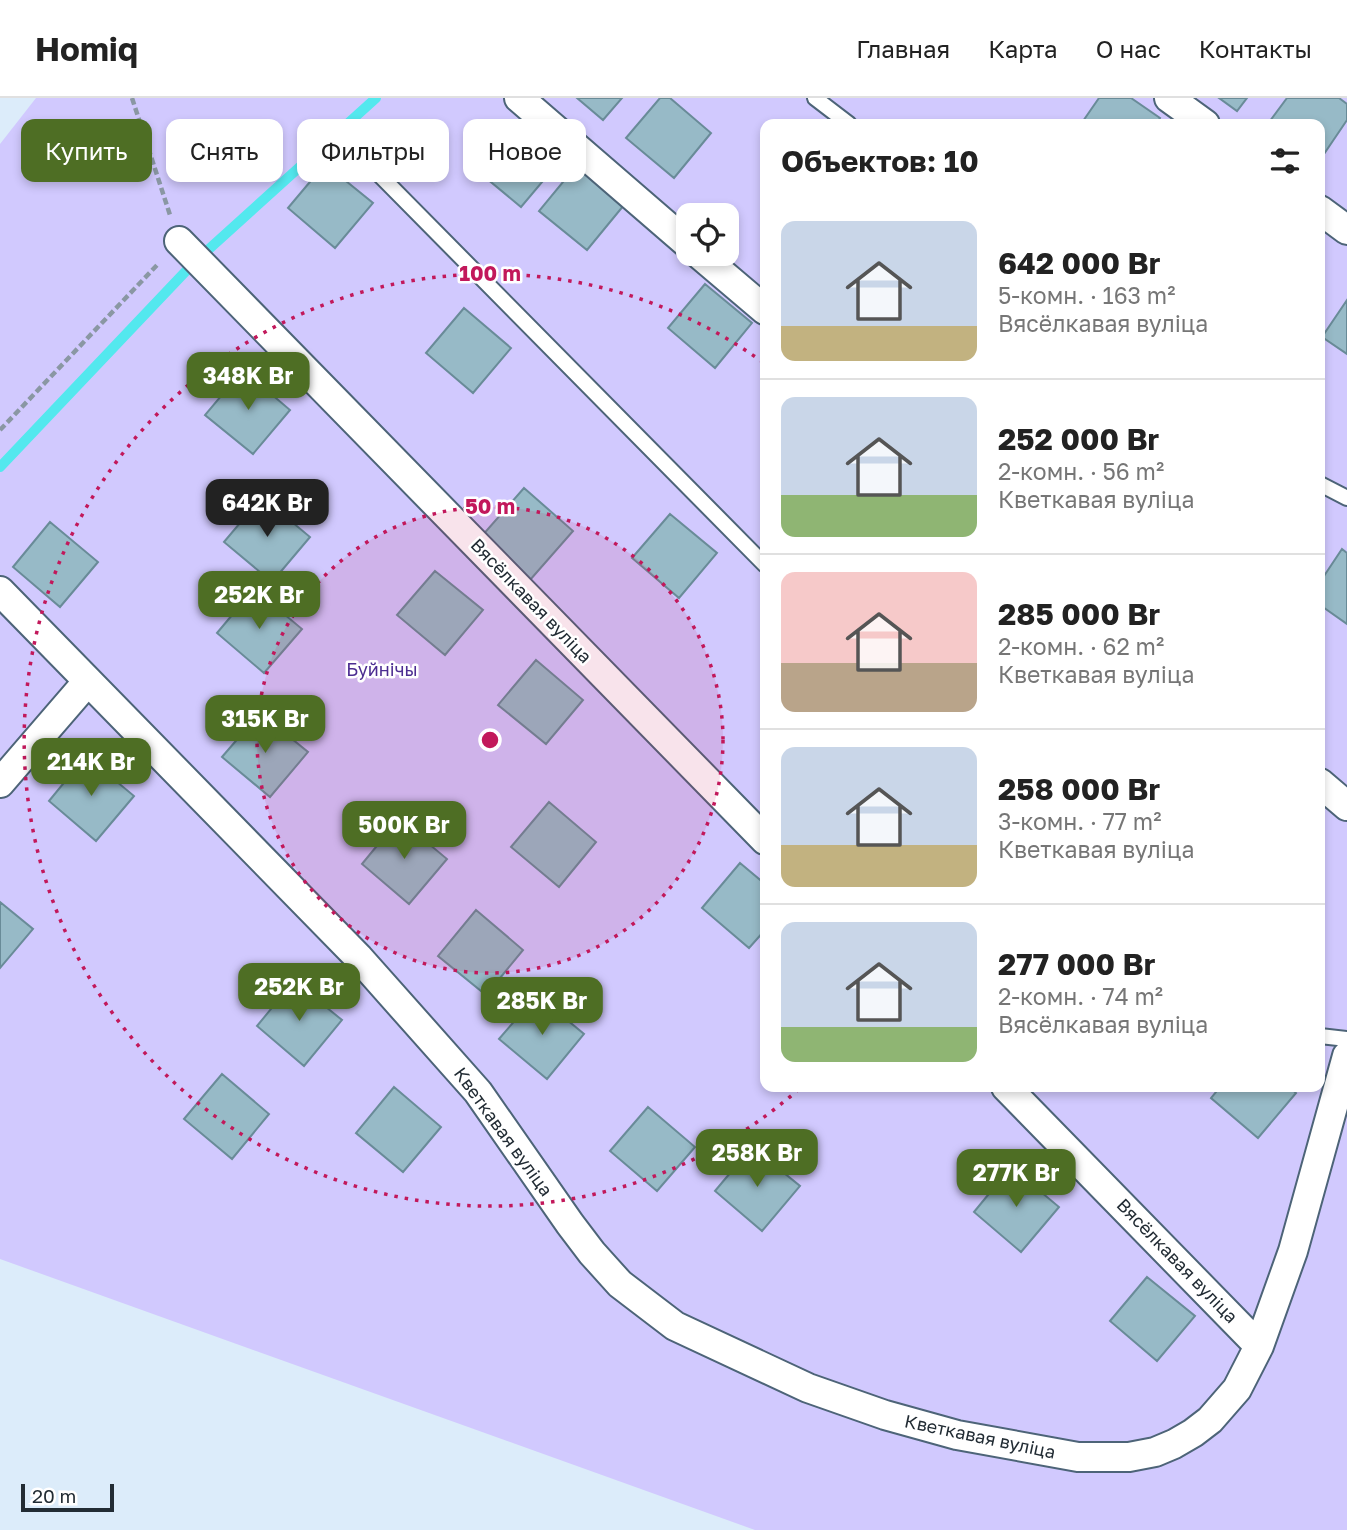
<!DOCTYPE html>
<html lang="ru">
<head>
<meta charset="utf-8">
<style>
	:root { --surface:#fff; --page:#f2f2f2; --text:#222; --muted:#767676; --line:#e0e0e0; --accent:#4e6e24 }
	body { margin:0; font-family:"Golos Text",sans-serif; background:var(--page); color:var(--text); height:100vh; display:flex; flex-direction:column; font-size:26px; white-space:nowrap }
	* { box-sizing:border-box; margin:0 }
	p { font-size:23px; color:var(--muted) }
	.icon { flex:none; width:38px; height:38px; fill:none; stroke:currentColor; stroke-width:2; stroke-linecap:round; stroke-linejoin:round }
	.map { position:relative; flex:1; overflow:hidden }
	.drawer { position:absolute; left:760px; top:21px; width:565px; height:973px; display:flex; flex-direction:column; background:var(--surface); border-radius:14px; box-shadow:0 4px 10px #0003 }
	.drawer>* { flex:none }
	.guide { position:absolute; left:21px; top:21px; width:634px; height:63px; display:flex; gap:14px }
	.controls { position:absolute; left:676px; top:105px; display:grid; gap:14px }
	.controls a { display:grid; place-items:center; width:63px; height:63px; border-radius:14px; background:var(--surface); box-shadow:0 4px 10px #0003; font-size:35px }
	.scale { position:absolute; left:21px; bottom:18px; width:93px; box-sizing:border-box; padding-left:7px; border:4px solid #222c34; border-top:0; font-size:19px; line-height:24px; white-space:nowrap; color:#222c34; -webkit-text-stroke:5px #fff; paint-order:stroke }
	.price { position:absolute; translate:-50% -60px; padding:0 16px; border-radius:14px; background:var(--accent); color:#fff; font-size:23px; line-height:46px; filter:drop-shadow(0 2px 4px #0008) }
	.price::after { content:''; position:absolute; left:50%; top:42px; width:21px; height:16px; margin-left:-10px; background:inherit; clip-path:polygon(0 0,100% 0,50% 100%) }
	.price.active { background:#222; color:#fff }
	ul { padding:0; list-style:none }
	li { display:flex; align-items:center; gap:21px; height:175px; padding:0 21px }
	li+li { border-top:2px solid var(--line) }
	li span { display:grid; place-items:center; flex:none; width:196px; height:140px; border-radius:14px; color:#555 }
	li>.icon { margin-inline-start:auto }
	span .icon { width:84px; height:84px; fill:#fffc; stroke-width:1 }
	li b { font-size:30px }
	h2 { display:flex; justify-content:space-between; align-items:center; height:84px; padding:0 21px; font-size:30px }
	.tag { padding:0 24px; border-radius:14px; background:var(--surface); box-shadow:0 4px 10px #0003; font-size:24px; line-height:63px }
	.tag.active { background:var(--accent); color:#fff }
	header { display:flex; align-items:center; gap:42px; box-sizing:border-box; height:98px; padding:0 35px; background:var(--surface); border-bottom:2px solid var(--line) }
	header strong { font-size:33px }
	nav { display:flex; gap:38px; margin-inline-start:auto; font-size:24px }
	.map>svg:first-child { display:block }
</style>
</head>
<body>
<header>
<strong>Homiq</strong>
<nav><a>Главная</a><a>Карта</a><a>О нас</a><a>Контакты</a></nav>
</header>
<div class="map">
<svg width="1347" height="1432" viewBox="0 0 1347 1432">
	<rect width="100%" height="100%" fill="#dcecfa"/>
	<!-- green -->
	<path fill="#d1c9fe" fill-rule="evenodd" d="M 36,0 L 1347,0 L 1347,1432 L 755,1432 L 0,1161 L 0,46 ZM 765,26 L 1320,26 L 1320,989 L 765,989 ZM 688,117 L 726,117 L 726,156 L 688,156 Z"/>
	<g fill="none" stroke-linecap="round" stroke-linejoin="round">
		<!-- stream -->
		<path stroke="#53e8ee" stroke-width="10" d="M 209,151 L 376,0
			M 0,369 L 186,173"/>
	</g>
	<!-- building -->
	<path fill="#97bac7" stroke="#698b98" stroke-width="2" d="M 577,0 L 622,0 L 603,22 Z
		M 660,0 L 670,0 L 711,35 L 674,80 L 626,40 Z
		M 1099,0 L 1131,0 L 1160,20 L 1156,26 L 1081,26 Z
		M 1219,0 L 1247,0 L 1237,13 Z
		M 1287,0 L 1339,0 L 1347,6 L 1347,22 L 1322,59 L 1320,57 L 1320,26 L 1275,26 L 1270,23 Z
		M 511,25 L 559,64 L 521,109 L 474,70 Z
		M 325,66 L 373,105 L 335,150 L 288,110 Z
		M 577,67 L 624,107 L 587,152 L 539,113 Z
		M 705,186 L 752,225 L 715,270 L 668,230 Z
		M 1347,202 L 1347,256 L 1322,239 Z
		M 464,210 L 511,250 L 473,295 L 426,255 Z
		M 243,272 L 290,312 L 253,356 L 205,317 Z
		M 524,390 L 573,433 L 530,482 L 481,439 Z
		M 262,399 L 310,439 L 272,484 L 224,444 Z
		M 670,416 L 717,455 L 679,500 L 632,460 Z
		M 50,424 L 98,464 L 60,509 L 13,469 Z
		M 1342,451 L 1347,455 L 1347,526 L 1320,507 L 1320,484 Z
		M 435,473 L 483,512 L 445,557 L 397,517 Z
		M 254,491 L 302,531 L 264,575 L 217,535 Z
		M 536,562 L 583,602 L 546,646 L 498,607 Z
		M 260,615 L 308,654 L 270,699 L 222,659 Z
		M 86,658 L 134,698 L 96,743 L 49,703 Z
		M 549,704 L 596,744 L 559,789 L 511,749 Z
		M 399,721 L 447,761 L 409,806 L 362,766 Z
		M 740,765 L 765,786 L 765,832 L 749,850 L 702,810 Z
		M 0,804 L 33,831 L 0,870 Z
		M 476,812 L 523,852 L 486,897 L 438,858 Z
		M 294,883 L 342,922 L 304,968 L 257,928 Z
		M 537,897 L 584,936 L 547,981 L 499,941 Z
		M 222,976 L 269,1016 L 232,1061 L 184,1021 Z
		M 394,989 L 441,1029 L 403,1074 L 356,1035 Z
		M 1220,989 L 1289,989 L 1296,995 L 1258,1040 L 1211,1000 Z
		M 648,1009 L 695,1049 L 657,1093 L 610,1053 Z
		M 752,1049 L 800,1088 L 762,1133 L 715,1093 Z
		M 1011,1069 L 1059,1109 L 1021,1154 L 974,1114 Z
		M 1147,1179 L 1195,1218 L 1157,1263 L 1110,1223 Z"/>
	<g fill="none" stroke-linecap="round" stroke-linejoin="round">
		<defs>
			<path id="lane" d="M 815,0 L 849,26
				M 346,43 L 765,467
				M 1320,386 L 1347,400
				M 1320,938 L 1347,941"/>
			<path id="street" d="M 519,0 L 688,146
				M 1169,0 L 1205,26
				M 1320,112 L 1347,132
				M 179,143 L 765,742
				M 699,156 L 765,212
				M 0,493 L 359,860 L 478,994 L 570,1126 L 592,1155 L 620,1186 L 675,1228 L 808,1290 L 885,1317 L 957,1337 L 1078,1359 L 1129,1359 L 1155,1354 L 1174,1346 L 1193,1335 L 1210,1322 L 1237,1291 L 1259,1248 L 1293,1153 L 1347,958
				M 0,685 L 88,583
				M 1320,685 L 1347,708
				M 1006,989 L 1259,1248"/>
		</defs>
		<!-- lane casing -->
		<use href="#lane" stroke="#4d6478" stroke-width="18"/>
		<!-- street casing -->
		<use href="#street" stroke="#4d6478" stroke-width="32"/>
		<!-- path -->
		<path stroke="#8a97a3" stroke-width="4.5" stroke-dasharray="7 3.5" stroke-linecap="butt" d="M 132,0 L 170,117
			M 0,332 L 159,165"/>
		<!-- lane -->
		<use href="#lane" stroke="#fff" stroke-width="14"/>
		<!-- street -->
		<use href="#street" stroke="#fff" stroke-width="28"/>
	</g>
	<!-- distance rings -->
	<circle cx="490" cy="642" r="233" fill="#c2185b" fill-opacity=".12"/>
	<g fill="none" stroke="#c2185b" stroke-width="3.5" stroke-dasharray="3.5 7">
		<circle cx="490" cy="642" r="233"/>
		<path d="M799 991A466 466 0 1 1 764 265"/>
	</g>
	<g text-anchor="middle" stroke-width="5" stroke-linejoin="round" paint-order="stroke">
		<!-- street labels -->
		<g font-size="18" fill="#222c34" stroke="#fff">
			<text transform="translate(531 503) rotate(46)" y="6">Вясёлкавая вуліца</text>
			<text transform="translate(503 1034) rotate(54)" y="6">Кветкавая вуліца</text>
			<text transform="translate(1177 1163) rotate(46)" y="6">Вясёлкавая вуліца</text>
			<text transform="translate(980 1339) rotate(12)" y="6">Кветкавая вуліца</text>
		</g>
		<!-- park labels -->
		<g font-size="18" fill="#4c2d91" stroke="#fff">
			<text x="382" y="578">Буйнічы</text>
		</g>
	</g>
	<circle cx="490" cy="642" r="10" fill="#c2185b" stroke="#fff" stroke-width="3.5"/>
	<g font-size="21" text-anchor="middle" font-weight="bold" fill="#c2185b" stroke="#fff" stroke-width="5" stroke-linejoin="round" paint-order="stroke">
		<text x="490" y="183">100 m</text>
		<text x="490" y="416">50 m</text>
	</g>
</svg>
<div class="controls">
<a><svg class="icon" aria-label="locate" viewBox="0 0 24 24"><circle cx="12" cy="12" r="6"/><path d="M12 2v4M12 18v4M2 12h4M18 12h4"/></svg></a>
</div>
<div class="scale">20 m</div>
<b class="price" style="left:248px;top:314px">348K Br</b>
<b class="price active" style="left:267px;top:441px">642K Br</b>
<b class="price" style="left:259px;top:533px">252K Br</b>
<b class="price" style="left:265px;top:657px">315K Br</b>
<b class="price" style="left:91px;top:700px">214K Br</b>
<b class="price" style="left:404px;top:763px">500K Br</b>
<b class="price" style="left:299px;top:925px">252K Br</b>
<b class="price" style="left:542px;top:939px">285K Br</b>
<b class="price" style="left:757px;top:1091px">258K Br</b>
<b class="price" style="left:1016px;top:1111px">277K Br</b>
<div class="guide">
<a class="tag active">Купить</a>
<a class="tag">Снять</a>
<a class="tag">Фильтры</a>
<a class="tag">Новое</a>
</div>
<section class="drawer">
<h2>Объектов: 10<svg class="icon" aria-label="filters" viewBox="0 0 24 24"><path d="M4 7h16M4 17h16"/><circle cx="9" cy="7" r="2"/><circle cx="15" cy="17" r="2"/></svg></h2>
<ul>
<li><span style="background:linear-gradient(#c9d6e8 75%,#c2b280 0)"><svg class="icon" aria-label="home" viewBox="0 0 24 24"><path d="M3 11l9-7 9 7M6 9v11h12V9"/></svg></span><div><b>642 000 Br</b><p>5-комн. · 163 m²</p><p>Вясёлкавая вуліца</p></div></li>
<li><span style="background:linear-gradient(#c9d6e8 70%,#8fb573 0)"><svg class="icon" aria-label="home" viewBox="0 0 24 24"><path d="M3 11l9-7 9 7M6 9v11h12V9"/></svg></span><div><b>252 000 Br</b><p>2-комн. · 56 m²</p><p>Кветкавая вуліца</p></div></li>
<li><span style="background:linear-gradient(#f6c9c9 65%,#b9a48a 0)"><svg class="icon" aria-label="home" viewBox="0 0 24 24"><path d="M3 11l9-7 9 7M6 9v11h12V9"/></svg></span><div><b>285 000 Br</b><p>2-комн. · 62 m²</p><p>Кветкавая вуліца</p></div></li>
<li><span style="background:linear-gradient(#c9d6e8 70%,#c2b280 0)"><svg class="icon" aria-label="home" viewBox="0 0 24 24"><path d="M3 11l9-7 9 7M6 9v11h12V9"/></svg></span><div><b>258 000 Br</b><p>3-комн. · 77 m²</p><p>Кветкавая вуліца</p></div></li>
<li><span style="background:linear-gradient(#c9d6e8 75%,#8fb573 0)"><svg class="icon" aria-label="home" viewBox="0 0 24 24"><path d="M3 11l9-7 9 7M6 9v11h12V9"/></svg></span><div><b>277 000 Br</b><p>2-комн. · 74 m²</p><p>Вясёлкавая вуліца</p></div></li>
</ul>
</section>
</div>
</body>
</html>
